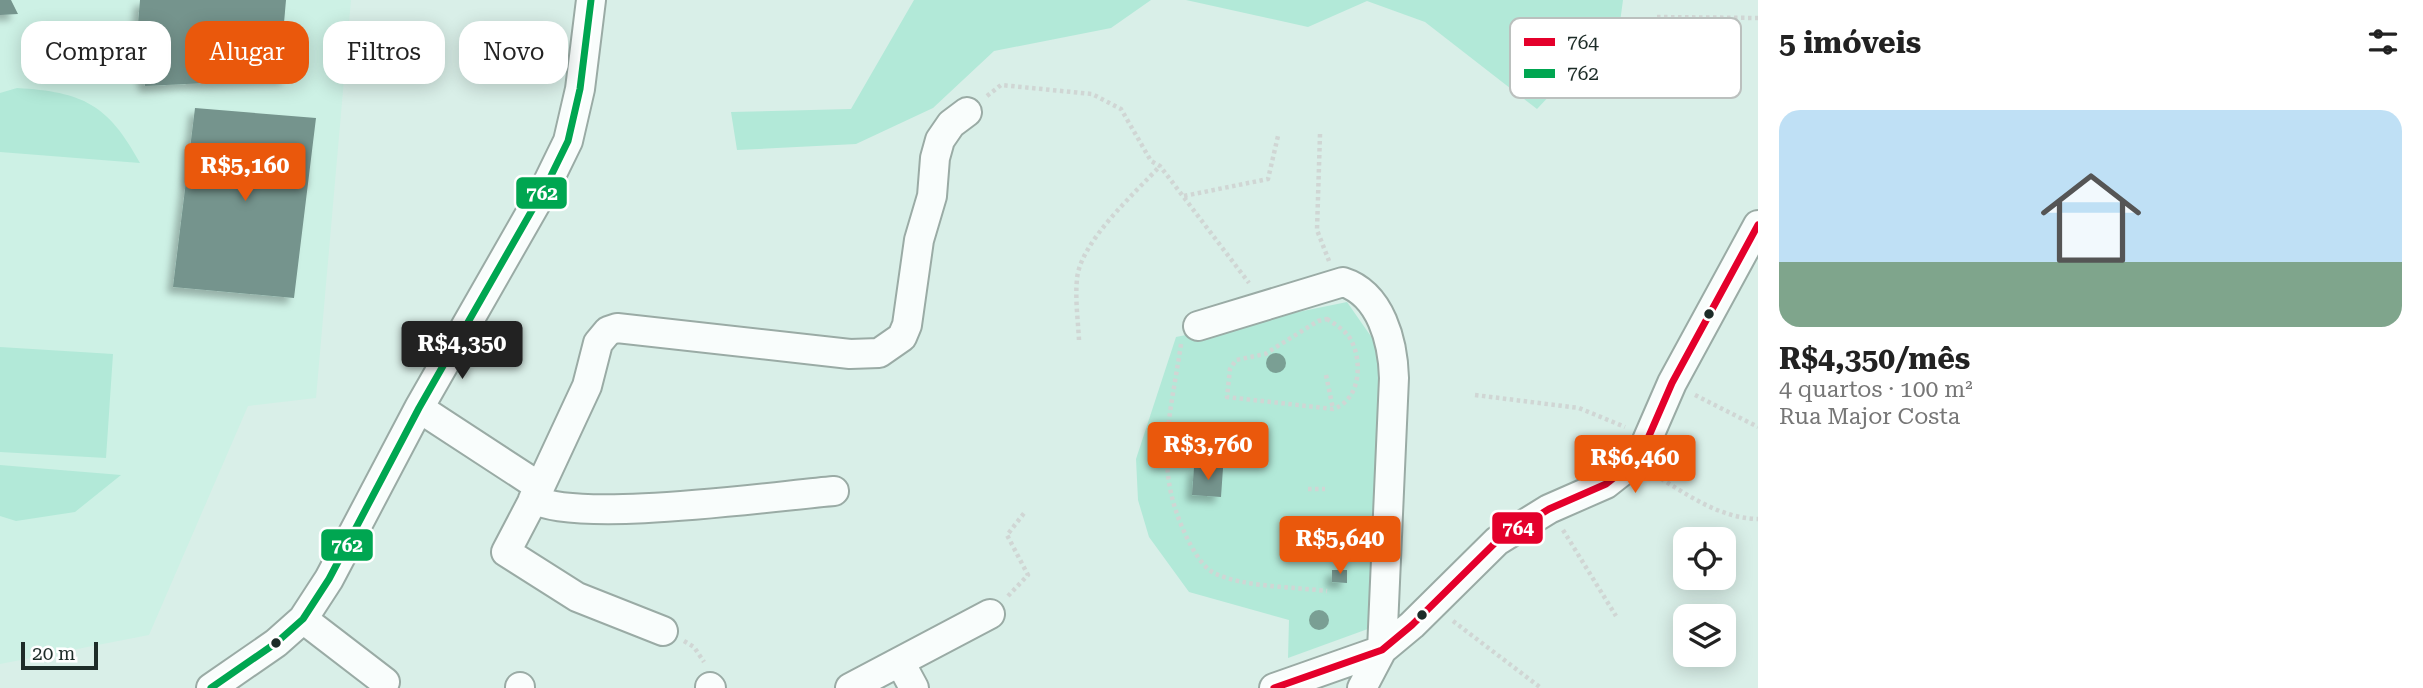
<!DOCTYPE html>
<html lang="pt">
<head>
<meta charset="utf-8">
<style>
	:root { --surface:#fff; --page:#f2f2f2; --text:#222; --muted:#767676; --line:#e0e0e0; --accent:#ea580c }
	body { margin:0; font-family:"Roboto Serif",serif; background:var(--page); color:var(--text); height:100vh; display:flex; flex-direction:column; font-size:26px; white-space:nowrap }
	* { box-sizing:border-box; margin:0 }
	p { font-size:23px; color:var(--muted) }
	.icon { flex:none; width:38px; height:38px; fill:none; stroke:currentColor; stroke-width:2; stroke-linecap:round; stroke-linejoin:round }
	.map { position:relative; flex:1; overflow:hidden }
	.sheet { display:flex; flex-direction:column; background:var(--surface); width:665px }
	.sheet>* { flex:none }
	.top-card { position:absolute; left:21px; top:21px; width:665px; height:63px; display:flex; gap:14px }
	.controls { position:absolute; left:1673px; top:527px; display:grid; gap:14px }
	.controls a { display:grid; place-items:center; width:63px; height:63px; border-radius:14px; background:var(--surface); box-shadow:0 4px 18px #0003; font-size:35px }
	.scale { position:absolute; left:21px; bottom:18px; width:77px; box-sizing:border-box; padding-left:7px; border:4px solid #1d2c28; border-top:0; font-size:19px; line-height:24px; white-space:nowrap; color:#1d2c28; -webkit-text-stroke:5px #fff; paint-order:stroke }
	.price { position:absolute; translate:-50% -60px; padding:0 16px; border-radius:7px; background:var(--accent); color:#fff; font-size:23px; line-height:46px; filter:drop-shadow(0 2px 4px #0008) }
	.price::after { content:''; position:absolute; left:50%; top:42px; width:21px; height:16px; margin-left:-10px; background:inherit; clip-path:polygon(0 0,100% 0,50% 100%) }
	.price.current { background:#222; color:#fff }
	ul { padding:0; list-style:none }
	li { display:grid; align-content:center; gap:14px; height:371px; padding:0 21px }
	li+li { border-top:2px solid var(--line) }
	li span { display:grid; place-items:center; height:217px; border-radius:21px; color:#555 }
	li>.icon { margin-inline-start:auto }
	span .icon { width:126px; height:126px; fill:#fffc; stroke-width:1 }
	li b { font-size:30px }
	h2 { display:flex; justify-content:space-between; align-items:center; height:84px; padding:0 21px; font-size:30px }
	.tag { padding:0 24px; border-radius:21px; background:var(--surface); box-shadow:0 4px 18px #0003; font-size:24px; line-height:63px }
	.tag.current { background:var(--accent); color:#fff }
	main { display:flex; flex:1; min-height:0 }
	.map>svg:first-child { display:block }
</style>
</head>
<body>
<main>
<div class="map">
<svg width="1758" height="688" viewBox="0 0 1758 688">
	<defs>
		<filter id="shadow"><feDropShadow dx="-6" dy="6" stdDeviation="3.5" flood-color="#0004"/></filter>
	</defs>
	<rect width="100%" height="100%" fill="#d9efe8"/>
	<!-- built -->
	<path fill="#cdf1e5" d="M 0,0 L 351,0 L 316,398 L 248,406 L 149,635 L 0,664 Z"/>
	<!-- green -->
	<path fill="#b2e9d8" d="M 914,0 L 1151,0 L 1111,28 L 994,51 L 933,108 L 856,144 L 737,150 L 731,112 L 851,109 Z
		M 1186,0 L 1623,0 L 1616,52 L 1567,77 L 1537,109 L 1425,22 L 1367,1 L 1308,27 Z
		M 17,88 C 83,92 108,104 140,163 L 0,152 L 0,93 Z
		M 1347,302 L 1377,345 L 1386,388 L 1376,626 L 1288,658 L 1289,620 L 1189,592 L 1149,537 L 1138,500 L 1136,459 L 1176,337 Z
		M 0,347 L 113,354 L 106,458 L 0,452 Z
		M 0,465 L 121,475 L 75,512 L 16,521 L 0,516 Z"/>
	<!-- building -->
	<path fill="#75948d" filter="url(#shadow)" d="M 0,0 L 11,0 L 18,14 L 0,15 Z
		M 140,0 L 286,0 L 284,23 L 288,79 L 145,86 L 137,36 Z
		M 195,108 L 316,118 L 294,298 L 173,287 Z
		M 1194,467 L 1223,468 L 1221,497 L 1192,495 Z
		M 1332,570 L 1347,570 L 1347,583 L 1332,582 Z"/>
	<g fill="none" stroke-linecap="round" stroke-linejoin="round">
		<defs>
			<path id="minor" d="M 1198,326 L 1343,282 C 1381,294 1393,342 1394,378 L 1382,650
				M 419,408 L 540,487 L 587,386 L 598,343 L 608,331 L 617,328 L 850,354 L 879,353 L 902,337 L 907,325 L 919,240 L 932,196 L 935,158 L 940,140 L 951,124 L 967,112
				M 540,487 L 506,552 L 577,597 L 663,631
				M 533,499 C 578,524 774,496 834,491
				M 303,619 L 385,682
				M 900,662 L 914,688
				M 710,687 L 711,688
				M 211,688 L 276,643 L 303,619 L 329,579 L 419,408 L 547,184 L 568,141 L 580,89 L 591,0
				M 520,688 L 520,687
				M 850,688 L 990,614
				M 1274,688 L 1382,650
				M 1362,688 L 1382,650 L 1412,625 L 1497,541 L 1549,509 L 1606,484 L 1634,462 L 1642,452 L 1672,383 L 1758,225"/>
		</defs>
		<!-- minor casing -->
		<use href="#minor" stroke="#9aaba5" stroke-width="32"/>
		<!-- path -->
		<path stroke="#d0d6d4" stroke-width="4.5" stroke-dasharray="3.5 3.5" stroke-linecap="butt" d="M 1657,17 L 1758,18
			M 987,96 L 1001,85 L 1092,94 L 1121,109 L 1151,161 L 1160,166 L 1249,283
			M 1320,134 L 1317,230 L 1329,261
			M 1184,196 L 1268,179 L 1278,136
			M 1327,319 C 1336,325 1347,331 1352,342 C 1363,365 1359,401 1333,409 L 1227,397 L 1230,369 L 1236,360 L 1265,354 L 1318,321 Z
			M 1079,340 C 1078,320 1075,299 1077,279 C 1080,242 1135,193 1160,166
			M 1181,344 C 1170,420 1152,469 1189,542 C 1195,553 1204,569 1216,574 C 1245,587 1294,587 1327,591
			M 1326,375 L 1333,409
			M 1475,395 L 1579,408 L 1625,427
			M 1695,395 L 1758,427
			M 1655,475 C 1688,495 1719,518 1758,519
			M 1308,489 L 1325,489
			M 1563,530 L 1616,616
			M 1008,596 L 1028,575 L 1007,535 L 1025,512
			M 1453,621 L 1541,688
			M 684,641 L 694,647 L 704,662"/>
		<!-- minor -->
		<use href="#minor" stroke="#f9fdfc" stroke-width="28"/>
		<defs>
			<path id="bus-1" d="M 1274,688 L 1382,650 L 1412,625 L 1497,541 L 1549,509 L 1606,484 L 1634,462 L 1642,452 L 1672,383 L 1758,225"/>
			<path id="bus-2" d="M 211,688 L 276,643 L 303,619 L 329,579 L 419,408 L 547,184 L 568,141 L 580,89 L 591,0"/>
		</defs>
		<!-- bus-1 casing -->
		<use href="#bus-1" stroke="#fff" stroke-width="12"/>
		<!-- bus-2 casing -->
		<use href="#bus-2" stroke="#fff" stroke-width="12"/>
		<!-- bus-1 -->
		<use href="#bus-1" stroke="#e4002b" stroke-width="7"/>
		<!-- bus-2 -->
		<use href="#bus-2" stroke="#00a651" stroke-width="7"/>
	</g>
	<!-- trees -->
	<g fill="#7a9f94">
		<circle cx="1276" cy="363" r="10"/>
		<circle cx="1319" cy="620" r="10"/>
	</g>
	<!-- markers -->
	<g fill="#1d2c28" stroke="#fff" stroke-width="2.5">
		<circle cx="1709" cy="314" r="6"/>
		<circle cx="1422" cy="615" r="6"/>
		<circle cx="276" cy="643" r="6"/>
	</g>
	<!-- legend -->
	<rect x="1510" y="18" width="231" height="80" rx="10" fill="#fff" stroke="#bbc0be" stroke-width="2"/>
	<rect x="1524" y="38" width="31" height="8" fill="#e4002b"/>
	<rect x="1524" y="69" width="31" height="9" fill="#00a651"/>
	<g font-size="19" fill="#1d2c28">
		<text x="1567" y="49">764</text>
		<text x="1567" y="80">762</text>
	</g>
	<g stroke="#fff" stroke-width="2.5">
		<rect x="515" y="176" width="53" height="34" rx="7" fill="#00a651"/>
		<rect x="1491" y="511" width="53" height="34" rx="7" fill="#e4002b"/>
		<rect x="320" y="528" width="54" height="34" rx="7" fill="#00a651"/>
	</g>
	<g font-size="19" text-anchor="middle" font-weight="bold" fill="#fff">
		<text x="542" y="200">762</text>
		<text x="1518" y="535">764</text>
		<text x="347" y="552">762</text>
	</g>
</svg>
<div class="controls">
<a><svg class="icon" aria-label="locate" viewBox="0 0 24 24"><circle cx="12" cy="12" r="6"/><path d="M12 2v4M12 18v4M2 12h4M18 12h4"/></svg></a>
<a><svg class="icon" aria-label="layers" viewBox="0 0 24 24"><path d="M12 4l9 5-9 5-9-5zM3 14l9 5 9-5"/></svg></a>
</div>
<div class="scale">20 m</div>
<b class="price" style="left:245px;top:203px">R$5,160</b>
<b class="price current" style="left:462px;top:381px">R$4,350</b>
<b class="price" style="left:1208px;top:482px">R$3,760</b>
<b class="price" style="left:1635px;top:495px">R$6,460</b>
<b class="price" style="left:1340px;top:576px">R$5,640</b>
<div class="top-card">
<a class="tag">Comprar</a>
<a class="tag current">Alugar</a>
<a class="tag">Filtros</a>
<a class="tag">Novo</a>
</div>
</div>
<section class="sheet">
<h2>5 imóveis<svg class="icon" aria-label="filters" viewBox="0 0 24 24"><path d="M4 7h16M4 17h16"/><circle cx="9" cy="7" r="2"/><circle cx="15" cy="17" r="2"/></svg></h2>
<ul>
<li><span style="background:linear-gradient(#bfe0f5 70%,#7fa58c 0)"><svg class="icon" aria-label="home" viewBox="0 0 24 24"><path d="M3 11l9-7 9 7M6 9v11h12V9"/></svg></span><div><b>R$4,350/mês</b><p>4 quartos · 100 m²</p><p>Rua Major Costa</p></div></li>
</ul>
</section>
</main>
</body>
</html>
